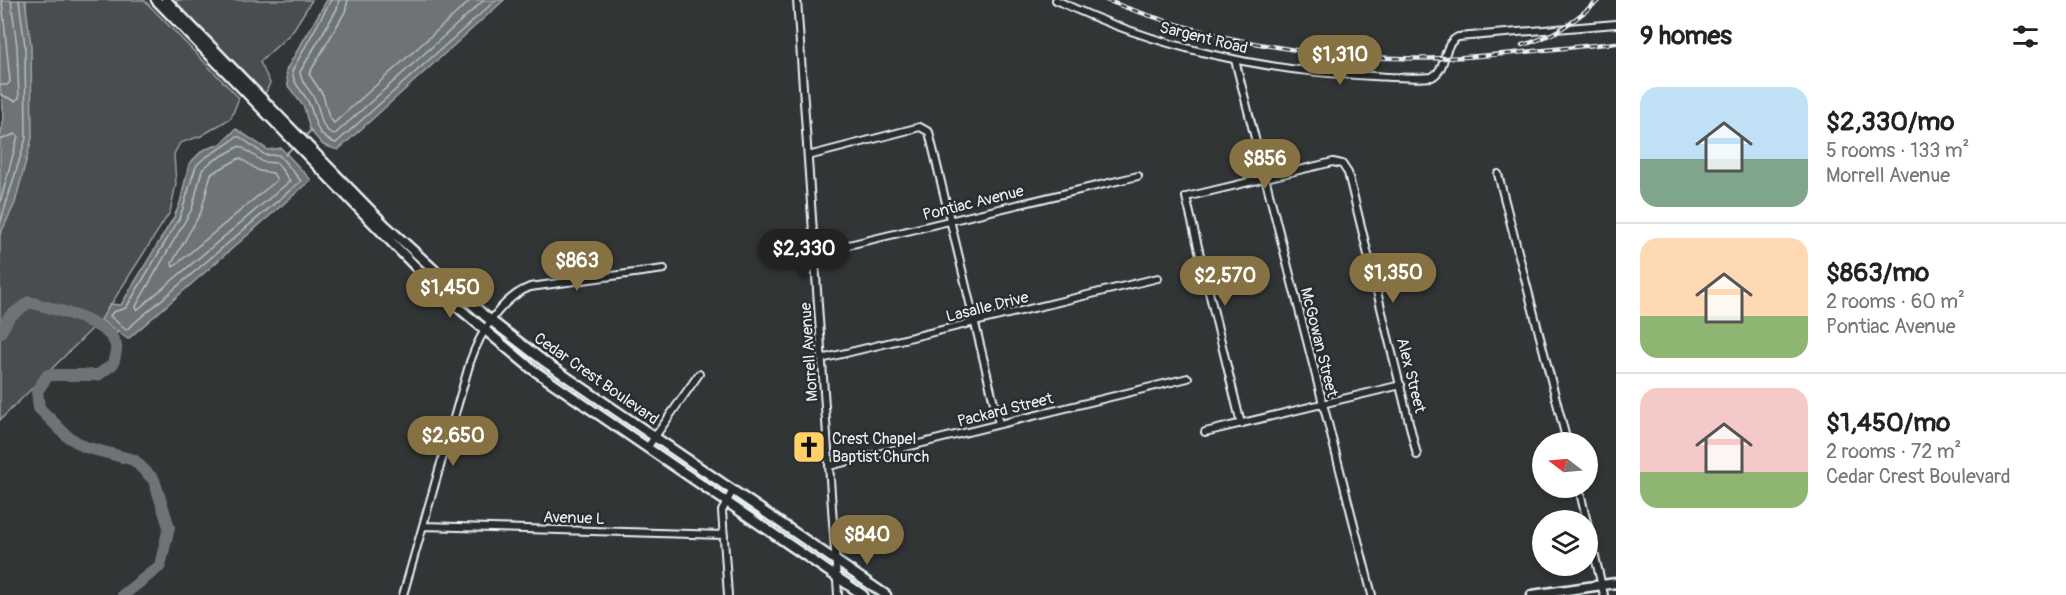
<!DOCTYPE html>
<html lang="en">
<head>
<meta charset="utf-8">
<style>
	:root { --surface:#fff; --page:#f6f6f6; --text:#222; --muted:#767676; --line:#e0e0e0; --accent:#857141 }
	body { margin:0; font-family:Pangolin,sans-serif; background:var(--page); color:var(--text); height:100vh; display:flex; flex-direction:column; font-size:22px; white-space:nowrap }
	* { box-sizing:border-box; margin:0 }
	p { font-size:20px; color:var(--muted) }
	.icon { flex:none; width:33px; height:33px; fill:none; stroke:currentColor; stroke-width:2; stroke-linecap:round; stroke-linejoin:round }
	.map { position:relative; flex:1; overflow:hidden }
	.panel { display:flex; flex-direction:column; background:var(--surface); width:450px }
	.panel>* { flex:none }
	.needle { width:39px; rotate:286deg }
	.fabs { position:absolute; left:1532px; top:432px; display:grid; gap:12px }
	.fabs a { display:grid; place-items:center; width:66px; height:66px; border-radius:50%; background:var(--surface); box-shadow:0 3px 9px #0003; font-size:30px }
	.price { position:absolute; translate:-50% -51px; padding:0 14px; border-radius:21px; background:var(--accent); color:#fff; font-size:20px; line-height:39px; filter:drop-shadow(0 2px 3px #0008) }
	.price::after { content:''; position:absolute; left:50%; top:36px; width:18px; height:14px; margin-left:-9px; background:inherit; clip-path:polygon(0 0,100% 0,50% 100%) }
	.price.current { background:#222; color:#fff }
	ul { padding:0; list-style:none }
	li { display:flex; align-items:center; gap:18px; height:150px; padding:0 24px }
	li+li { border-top:2px solid var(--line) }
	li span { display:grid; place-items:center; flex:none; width:168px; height:120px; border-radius:18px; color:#555 }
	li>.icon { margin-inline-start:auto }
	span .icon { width:72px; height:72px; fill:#fffc; stroke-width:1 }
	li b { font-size:26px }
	h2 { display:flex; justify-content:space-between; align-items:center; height:72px; padding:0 24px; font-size:26px }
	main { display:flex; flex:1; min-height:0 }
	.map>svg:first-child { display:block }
</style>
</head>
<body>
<main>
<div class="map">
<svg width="1616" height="595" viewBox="0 0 1616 595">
	<rect width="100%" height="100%" fill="#323536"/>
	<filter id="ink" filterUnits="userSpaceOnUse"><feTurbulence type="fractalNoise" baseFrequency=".0167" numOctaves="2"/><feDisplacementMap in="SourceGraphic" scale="12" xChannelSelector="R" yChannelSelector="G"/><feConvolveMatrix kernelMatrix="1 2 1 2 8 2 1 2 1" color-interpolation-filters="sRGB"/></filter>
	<g filter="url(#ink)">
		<!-- green -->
		<path fill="#494d4f" stroke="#989fa4" stroke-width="1.5" d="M 26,0 L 144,0 L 239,98 L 231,118 L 201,136 L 180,143 L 174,154 L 176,184 L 170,212 L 101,320 L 0,420 L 0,199 L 29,100 Z
			M 173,0 L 312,0 L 292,32 L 260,62 L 270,83 L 265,94 Z"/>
		<!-- water -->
		<path fill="#6e7376" stroke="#9fa5aa" stroke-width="1.5" d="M 0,0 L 25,0 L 31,45 L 32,138 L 15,203 L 0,235 L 0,139 L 4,117 L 0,85 Z
			M 327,0 L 504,0 L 338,150 L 323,145 L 310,130 L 304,107 L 288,86 L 286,70 Z
			M 236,129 L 268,150 L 281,148 L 311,180 L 128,339 L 101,320 L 110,304 L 121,305 L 174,217 L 180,203 L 189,164 L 203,150 L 221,144 Z"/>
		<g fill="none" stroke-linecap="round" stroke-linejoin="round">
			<!-- shore -->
			<path stroke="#b7bfc4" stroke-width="1.5" d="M 331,0 L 292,71 C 294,87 305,92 310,106 C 316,123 316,137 336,143 L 496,0
				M 339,0 L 337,9 L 300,72 C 301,85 312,90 316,102 C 322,115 319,128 334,135 L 484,0
				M 348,0 L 345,12 L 309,74 L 323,95 L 329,117 L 334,123 L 471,0
				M 0,85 L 7,85 L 10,82 L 2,0
				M 0,94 L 15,101 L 19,98 L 17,47 L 11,0
				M 236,137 L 240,137 L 265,155 L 279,155 L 301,181 L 126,330 L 110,316 L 113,312 L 126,308 L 179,219 C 184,208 194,168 197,165 C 207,153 224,149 236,137 Z
				M 0,140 L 15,134 L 18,136 L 0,203
				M 240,146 L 263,162 L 277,163 L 290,181 L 137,310 L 136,306 L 192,209 L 202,170 L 211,162 Z
				M 240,158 L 259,171 L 273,173 L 277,180 L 173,267 L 172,263 L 201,212 L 211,174 Z
				M 0,224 L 26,138 L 25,46 L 19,0"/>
			<!-- stream -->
			<path stroke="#9fa5aa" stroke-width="2" d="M 303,139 L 311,130
				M 285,155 L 294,146
				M 112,338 L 118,331"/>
			<!-- river -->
			<path stroke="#6e7376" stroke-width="12" d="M 0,333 L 9,317 L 29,302 C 50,308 111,321 116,346 C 117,351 114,359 113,364 L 98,375 L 48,375 L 37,391 L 39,408 L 67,436 L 85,447 L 134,460 L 154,480 L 169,527 L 160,566 L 123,595"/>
			<defs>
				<path id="minor" d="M 797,0 L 838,595
					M 1056,0 C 1154,47 1264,72 1373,76 C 1392,77 1413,79 1432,77 C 1448,69 1441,45 1458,37 L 1616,24
					M 1235,60 L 1372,595
					M 808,156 L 920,127 L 929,132 L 999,424
					M 1498,174 L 1567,442
					M 815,253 L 1138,176
					M 821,359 L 1158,278
					M 1241,424 L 1186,197 L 1333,162 L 1342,164 L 1348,173 L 1417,455
					M 1205,432 L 1401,385
					M 647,448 L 699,374
					M 829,466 L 1188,378
					M 1579,488 L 1604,595
					M 424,526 L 724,535
					M 403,595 L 470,362 C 480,333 501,298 530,287 L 664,269
					M 728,595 L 722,511 L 733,490"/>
				<path id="major" d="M 156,0 L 442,294 L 532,369 L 863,595
					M 166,0 L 385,225 L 485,316 L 545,362 L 886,595
					M 1532,595 L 1616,583"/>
			</defs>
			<!-- minor casing -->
			<use href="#minor" stroke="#e8f1f8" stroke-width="10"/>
			<!-- major casing -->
			<use href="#major" stroke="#e8f1f8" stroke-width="13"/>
			<!-- minor -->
			<use href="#minor" stroke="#2a2d2e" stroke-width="6"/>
			<!-- major -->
			<use href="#major" stroke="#2a2d2e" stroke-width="8"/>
			<defs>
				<path id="rail" d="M 1106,0 C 1214,42 1328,62 1444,58 C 1501,56 1559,48 1616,43
					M 1522,45 C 1554,37 1574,21 1599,0"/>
			</defs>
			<!-- rail casing -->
			<use href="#rail" stroke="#e8f1f8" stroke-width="4.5"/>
			<!-- rail -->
			<use href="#rail" stroke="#2a2d2e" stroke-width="2" stroke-dasharray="7" stroke-linecap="butt"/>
		</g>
	</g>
	<!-- icons -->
	<defs>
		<symbol id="church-square" viewBox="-11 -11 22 22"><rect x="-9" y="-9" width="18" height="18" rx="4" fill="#ffd166" stroke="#2a2d2e"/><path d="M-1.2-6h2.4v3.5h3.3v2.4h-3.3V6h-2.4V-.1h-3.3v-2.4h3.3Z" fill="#111"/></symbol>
	</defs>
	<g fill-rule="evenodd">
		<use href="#church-square" x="790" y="428" width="38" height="38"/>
	</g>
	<g text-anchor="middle" stroke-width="5" stroke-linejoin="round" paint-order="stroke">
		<!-- street labels -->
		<g font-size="16" fill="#e8f1f8" stroke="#2a2d2e">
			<text transform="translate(1204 37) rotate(14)" y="6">Sargent Road</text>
			<text transform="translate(973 202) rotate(-14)" y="6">Pontiac Avenue</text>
			<text transform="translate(987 306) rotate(-14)" y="6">Lasalle Drive</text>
			<text transform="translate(1320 342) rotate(76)" y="6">McGowan Street</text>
			<text transform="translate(808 352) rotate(-94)" y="6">Morrell Avenue</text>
			<text transform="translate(1412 375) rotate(76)" y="6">Alex Street</text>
			<text transform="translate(597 378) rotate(35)" y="6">Cedar Crest Boulevard</text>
			<text transform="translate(1005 409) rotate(-14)" y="6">Packard Street</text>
			<text transform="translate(574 517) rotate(2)" y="6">Avenue L</text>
		</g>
		<!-- poi labels -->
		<g font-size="16" fill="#e8f1f8" stroke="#2a2d2e" text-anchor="start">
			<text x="832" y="444">Crest Chapel<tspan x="832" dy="18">Baptist Church</tspan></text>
		</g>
	</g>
</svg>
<div class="fabs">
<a><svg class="needle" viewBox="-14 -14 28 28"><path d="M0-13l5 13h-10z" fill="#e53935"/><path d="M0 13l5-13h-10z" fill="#767676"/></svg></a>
<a><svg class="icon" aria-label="layers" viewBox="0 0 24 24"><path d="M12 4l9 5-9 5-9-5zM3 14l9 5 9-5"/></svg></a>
</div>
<b class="price" style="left:1340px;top:86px">$1,310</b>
<b class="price" style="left:1265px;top:190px">$856</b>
<b class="price current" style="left:804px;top:280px">$2,330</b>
<b class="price" style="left:577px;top:292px">$863</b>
<b class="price" style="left:1393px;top:304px">$1,350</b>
<b class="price" style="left:1225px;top:307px">$2,570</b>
<b class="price" style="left:450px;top:319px">$1,450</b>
<b class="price" style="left:453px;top:467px">$2,650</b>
<b class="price" style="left:867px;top:566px">$840</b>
</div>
<section class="panel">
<h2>9 homes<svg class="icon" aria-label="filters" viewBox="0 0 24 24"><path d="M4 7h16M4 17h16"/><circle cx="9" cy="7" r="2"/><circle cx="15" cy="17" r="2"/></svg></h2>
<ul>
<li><span style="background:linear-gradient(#bfe0f5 60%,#7fa58c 0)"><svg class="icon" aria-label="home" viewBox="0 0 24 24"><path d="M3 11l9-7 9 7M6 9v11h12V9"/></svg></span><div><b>$2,330/mo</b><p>5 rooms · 133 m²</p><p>Morrell Avenue</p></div></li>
<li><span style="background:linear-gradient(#ffd9b3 65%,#8fb573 0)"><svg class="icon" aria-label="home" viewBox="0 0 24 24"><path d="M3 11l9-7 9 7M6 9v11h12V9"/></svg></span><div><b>$863/mo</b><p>2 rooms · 60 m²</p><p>Pontiac Avenue</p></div></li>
<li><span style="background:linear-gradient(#f6c9c9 70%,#8fb573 0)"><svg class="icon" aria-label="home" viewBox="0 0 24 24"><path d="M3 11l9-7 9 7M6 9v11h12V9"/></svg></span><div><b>$1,450/mo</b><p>2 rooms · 72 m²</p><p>Cedar Crest Boulevard</p></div></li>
</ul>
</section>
</main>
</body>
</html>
